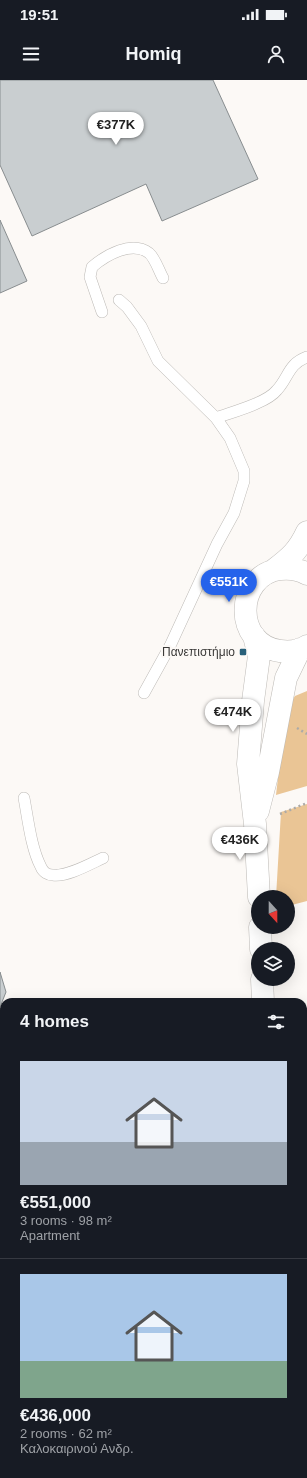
<!DOCTYPE html>
<html lang="en">
<head>
<meta charset="utf-8">
<style>
	:root { --surface:#171b24; --page:#242831; --text:#f1f3f6; --muted:#9ea1a6; --line:#363941; --accent:#2563eb }
	body { margin:0; font-family:Helvetica,sans-serif; background:var(--page); color:var(--text); height:100vh; display:flex; flex-direction:column; font-size:15px; white-space:nowrap }
	* { box-sizing:border-box; margin:0 }
	p { font-size:13px; color:var(--muted) }
	.icon { flex:none; width:22px; height:22px; fill:none; stroke:currentColor; stroke-width:2; stroke-linecap:round; stroke-linejoin:round }
	.map { position:relative; flex:1; overflow:hidden }
	.sheet { position:absolute; left:0px; top:918px; width:307px; height:480px; display:flex; flex-direction:column; background:var(--surface); border-radius:12px 12px 0 0; box-shadow:0 4px 16px #0002 }
	.sheet>* { flex:none }
	.needle { width:26px; rotate:159deg }
	.controls { position:absolute; left:251px; top:810px; display:grid; gap:8px }
	.controls a { display:grid; place-items:center; width:44px; height:44px; border-radius:50%; background:var(--surface); box-shadow:0 4px 16px #0002; font-size:20px }
	.price { position:absolute; translate:-50% -34px; padding:0 9px; border-radius:14px; background:#fff; color:#222; font-size:13px; line-height:26px; filter:drop-shadow(0 1px 2px #0008) }
	.price::after { content:''; position:absolute; left:50%; top:24px; width:12px; height:9px; margin-left:-6px; background:inherit; clip-path:polygon(0 0,100% 0,50% 100%) }
	.price.active { background:var(--accent); color:#fff }
	ul { padding:0; list-style:none }
	li { display:grid; align-content:center; gap:8px; height:212px; padding:0 20px }
	li+li { border-top:1px solid var(--line) }
	li span { display:grid; place-items:center; height:124px; border-radius:0px; color:#555 }
	li>.icon { margin-inline-start:auto }
	span .icon { width:72px; height:72px; fill:#fffc; stroke-width:1 }
	li b { font-size:17px }
	h2 { display:flex; justify-content:space-between; align-items:center; height:48px; padding:0 20px; font-size:17px }
	.status { display:flex; justify-content:space-between; align-items:center; height:28px; padding:0 20px; background:var(--surface); direction:ltr }
	.status svg { height:11px; fill:currentColor }
	header { display:flex; justify-content:space-between; align-items:center; height:52px; padding:0 20px; background:var(--surface); font-size:18px; font-weight:600 }
	.map>svg:first-child { display:block }
</style>
</head>
<body>
<div class="status"><b>19:51</b><svg viewBox="0 0 49 12"><path d="M0 12V9h3v3zM5 12V6h3v6zM10 12V3h3v9zM15 12V0h3v12zM26 1h20v11H26zM47 4h2v5h-2z"/></svg></div>
<header><svg class="icon" aria-label="menu" viewBox="0 0 24 24"><path d="M4 6h16M4 12h16M4 18h16"/></svg>Homiq<svg class="icon" aria-label="person" viewBox="0 0 24 24"><circle cx="12" cy="8" r="4"/><path d="M4 21q1-7 8-7t8 7"/></svg></header>
<div class="map">
<svg width="307" height="1398" viewBox="0 0 307 1398">
	<rect width="100%" height="100%" fill="#fcf9f6"/>
	<!-- green -->
	<path fill="#eac595" d="M 307,611 L 307,706 L 276,715 L 286,630 L 295,616 Z
		M 307,724 L 307,821 L 288,826 L 288,817 L 276,817 L 281,732 Z"/>
	<!-- building -->
	<path fill="#c9ced0" stroke="#888d8f" d="M 0,0 L 213,0 L 258,99 L 162,141 L 146,104 L 32,156 L 0,85 Z
		M 0,140 L 27,201 L 0,213 Z
		M 0,892 L 6,912 L 0,927 Z
		M 0,981 L 4,982 L 4,1177 L 0,1175 Z
		M 0,1199 L 4,1200 L 4,1269 L 0,1268 Z
		M 307,1283 L 307,1313 L 303,1311 L 303,1291 Z
		M 307,1283 L 307,1313 L 303,1311 L 303,1291 Z"/>
	<g fill="none" stroke-linecap="round" stroke-linejoin="round">
		<defs>
			<path id="lane" d="M 119,220 L 127,227 L 141,246 L 158,281 L 216,338 L 230,358 L 244,391 L 244,401 L 234,433 L 217,464 L 170,566 L 144,613
				M 102,232 L 90,197 L 92,187 C 106,175 132,160 149,173 C 155,178 159,191 163,198
				M 216,338 C 232,332 267,323 277,310 C 289,297 288,284 307,277
				M 24,718 C 28,739 31,768 41,787 C 43,792 48,795 53,795 C 67,797 90,784 103,778"/>
			<path id="street" d="M 274,490 C 291,477 298,471 307,452
				M 307,494 C 299,489 290,488 280,489 C 234,496 234,565 280,571 C 289,572 300,571 307,566
				M 254,556 L 259,576 L 253,621 L 248,684 L 255,744 L 259,817
				M 258,731 L 268,692 L 286,598 L 300,569
				M 260,847 L 261,869
				M 262,899 L 263,922
				M 171,1398 L 172,1394"/>
		</defs>
		<!-- lane casing -->
		<use href="#lane" stroke="#bdbab6" stroke-width="12"/>
		<!-- street casing -->
		<use href="#street" stroke="#bdbab6" stroke-width="23"/>
		<!-- path -->
		<path stroke="#acaaa8" stroke-width="2.5" stroke-dasharray="2 3" stroke-linecap="butt" d="M 297,648 L 307,654
			M 280,734 L 307,723
			M 303,1278 L 307,1274
			M 303,1333 L 307,1334
			M 303,1385 L 307,1377
			M 238,1398 L 239,1394
			M 297,1398 L 299,1394"/>
		<!-- lane -->
		<use href="#lane" stroke="#fff" stroke-width="11"/>
		<!-- street -->
		<use href="#street" stroke="#fff" stroke-width="22"/>
	</g>
	<!-- markers -->
	<rect fill="#28607a" stroke="#fcf9f6" stroke-width="1.5" x="239" y="568" width="8" height="8" rx="2"/>
	<g text-anchor="middle" stroke-width="4" stroke-linejoin="round" paint-order="stroke">
		<!-- poi labels -->
		<g font-size="12" fill="#3c3b3a" stroke="#fcf9f6" text-anchor="end">
			<text x="235" y="576">Πανεπιστήμιο</text>
		</g>
	</g>
</svg>
<div class="controls">
<a><svg class="needle" viewBox="-14 -14 28 28"><path d="M0-13l5 13h-10z" fill="#e53935"/><path d="M0 13l5-13h-10z" fill="#9ea1a6"/></svg></a>
<a><svg class="icon" aria-label="layers" viewBox="0 0 24 24"><path d="M12 4l9 5-9 5-9-5zM3 14l9 5 9-5"/></svg></a>
</div>
<b class="price" style="left:116px;top:66px">€377K</b>
<b class="price active" style="left:229px;top:523px">€551K</b>
<b class="price" style="left:233px;top:653px">€474K</b>
<b class="price" style="left:240px;top:781px">€436K</b>
<section class="sheet">
<h2>4 homes<svg class="icon" aria-label="filters" viewBox="0 0 24 24"><path d="M4 7h16M4 17h16"/><circle cx="9" cy="7" r="2"/><circle cx="15" cy="17" r="2"/></svg></h2>
<ul>
<li><span style="background:linear-gradient(#c9d6e8 65%,#9aa5b1 0)"><svg class="icon" aria-label="home" viewBox="0 0 24 24"><path d="M3 11l9-7 9 7M6 9v11h12V9"/></svg></span><div><b>€551,000</b><p>3 rooms · 98 m²</p><p>Apartment</p></div></li>
<li><span style="background:linear-gradient(#a9c7e8 70%,#7fa58c 0)"><svg class="icon" aria-label="home" viewBox="0 0 24 24"><path d="M3 11l9-7 9 7M6 9v11h12V9"/></svg></span><div><b>€436,000</b><p>2 rooms · 62 m²</p><p>Καλοκαιρινού Ανδρ.</p></div></li>
</ul>
</section>
</div>
</body>
</html>
